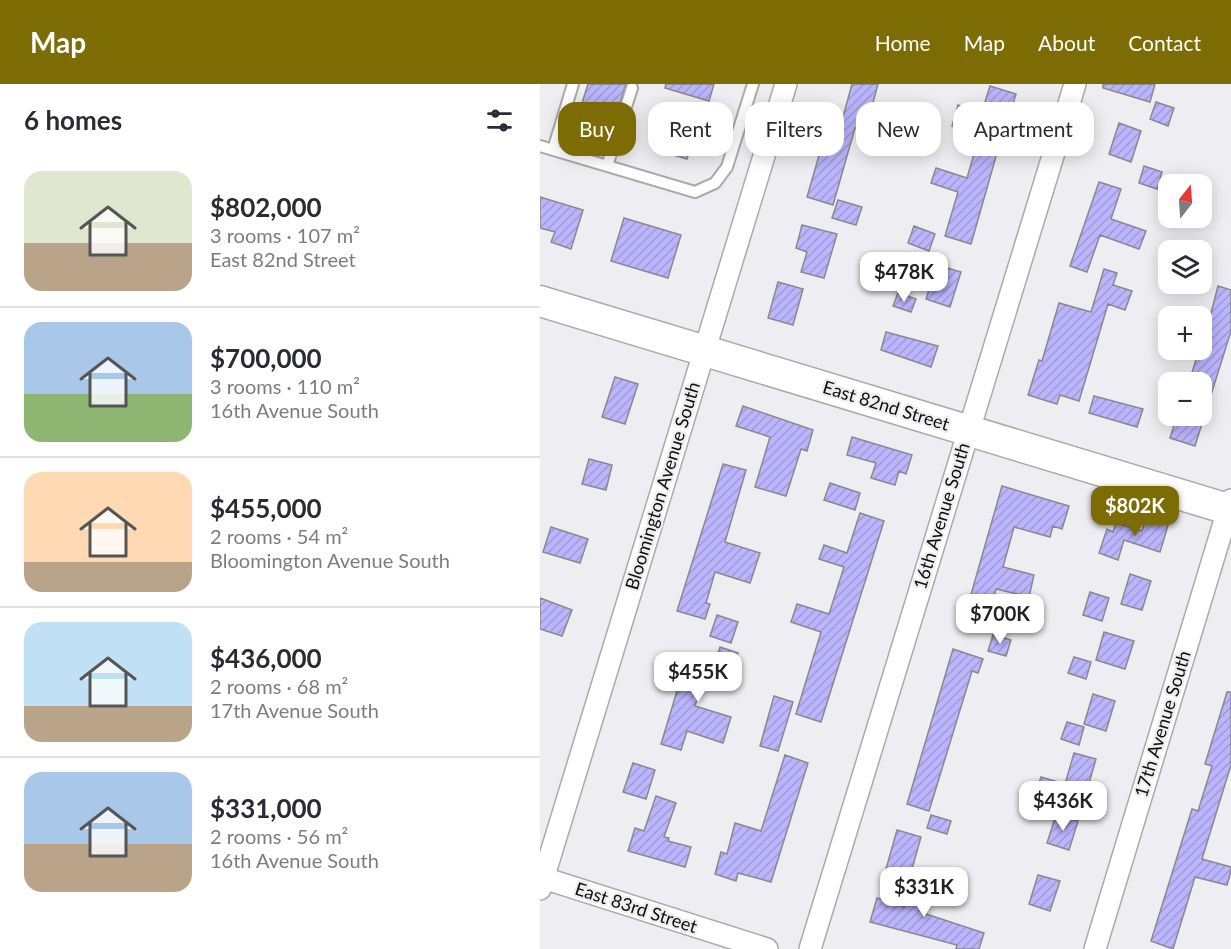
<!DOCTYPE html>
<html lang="en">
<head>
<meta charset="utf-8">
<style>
	:root { --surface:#fff; --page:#f2f2f3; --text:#2b2b33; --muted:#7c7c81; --line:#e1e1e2; --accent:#7d6b04 }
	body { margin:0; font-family:Lato,sans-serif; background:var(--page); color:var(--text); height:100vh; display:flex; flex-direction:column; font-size:22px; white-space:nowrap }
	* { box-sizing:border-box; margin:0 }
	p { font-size:20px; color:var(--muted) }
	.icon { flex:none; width:33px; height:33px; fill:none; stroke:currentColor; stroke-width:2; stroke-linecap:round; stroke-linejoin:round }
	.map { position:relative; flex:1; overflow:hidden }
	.side { display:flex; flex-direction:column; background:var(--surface); width:540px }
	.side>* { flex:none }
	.top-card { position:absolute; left:18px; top:18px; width:570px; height:54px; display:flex; gap:12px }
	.needle { width:39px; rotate:17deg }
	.controls { position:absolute; left:618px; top:90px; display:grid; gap:12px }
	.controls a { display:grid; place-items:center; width:54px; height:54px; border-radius:12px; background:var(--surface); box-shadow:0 3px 15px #0003; font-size:30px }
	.price { position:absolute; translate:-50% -51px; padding:0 14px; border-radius:12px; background:#fff; color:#222; font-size:20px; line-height:39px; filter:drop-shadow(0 2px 3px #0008) }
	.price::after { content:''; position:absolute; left:50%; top:36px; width:18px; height:14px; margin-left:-9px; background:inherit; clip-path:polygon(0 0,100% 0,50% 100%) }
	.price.selected { background:var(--accent); color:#fff }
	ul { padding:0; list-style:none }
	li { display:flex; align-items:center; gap:18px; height:150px; padding:0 24px }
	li+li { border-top:2px solid var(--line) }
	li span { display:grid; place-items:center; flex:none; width:168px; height:120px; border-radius:18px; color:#555 }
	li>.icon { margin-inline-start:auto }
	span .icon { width:72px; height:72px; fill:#fffc; stroke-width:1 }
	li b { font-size:26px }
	h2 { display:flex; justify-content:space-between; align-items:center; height:72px; padding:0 24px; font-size:26px }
	.tag { padding:0 21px; border-radius:18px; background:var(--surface); box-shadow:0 3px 15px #0003; font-size:21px; line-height:54px }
	.tag.selected { background:var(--accent); color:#fff }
	header { display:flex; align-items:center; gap:36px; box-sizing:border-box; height:84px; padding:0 30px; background:var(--accent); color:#fff }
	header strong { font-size:28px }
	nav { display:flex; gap:33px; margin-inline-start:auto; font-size:21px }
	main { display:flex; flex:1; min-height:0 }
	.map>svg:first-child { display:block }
</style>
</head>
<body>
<header>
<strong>Map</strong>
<nav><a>Home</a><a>Map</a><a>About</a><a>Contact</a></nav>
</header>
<main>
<section class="side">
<h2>6 homes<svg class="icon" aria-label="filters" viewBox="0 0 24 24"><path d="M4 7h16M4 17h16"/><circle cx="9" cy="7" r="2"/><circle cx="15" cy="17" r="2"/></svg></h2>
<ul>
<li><span style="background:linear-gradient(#dfe7d0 60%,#b9a48a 0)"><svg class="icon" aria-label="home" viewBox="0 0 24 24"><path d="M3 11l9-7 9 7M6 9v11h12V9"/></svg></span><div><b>$802,000</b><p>3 rooms · 107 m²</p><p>East 82nd Street</p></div></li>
<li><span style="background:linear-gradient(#a9c7e8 60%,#8fb573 0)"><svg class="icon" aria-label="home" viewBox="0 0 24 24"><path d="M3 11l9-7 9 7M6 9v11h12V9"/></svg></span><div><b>$700,000</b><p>3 rooms · 110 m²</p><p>16th Avenue South</p></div></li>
<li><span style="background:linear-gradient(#ffd9b3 75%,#b9a48a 0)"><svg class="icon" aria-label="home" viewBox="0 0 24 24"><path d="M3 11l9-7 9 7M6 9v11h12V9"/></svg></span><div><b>$455,000</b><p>2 rooms · 54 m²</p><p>Bloomington Avenue South</p></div></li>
<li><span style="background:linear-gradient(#bfe0f5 70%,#b9a48a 0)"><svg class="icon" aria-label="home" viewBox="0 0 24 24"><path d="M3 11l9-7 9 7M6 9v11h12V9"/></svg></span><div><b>$436,000</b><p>2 rooms · 68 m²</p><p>17th Avenue South</p></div></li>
<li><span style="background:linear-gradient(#a9c7e8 60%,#b9a48a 0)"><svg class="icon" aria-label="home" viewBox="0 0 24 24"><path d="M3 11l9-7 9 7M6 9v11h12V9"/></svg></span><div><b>$331,000</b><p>2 rooms · 56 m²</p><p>16th Avenue South</p></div></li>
</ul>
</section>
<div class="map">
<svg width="691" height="865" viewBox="0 0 691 865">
	<defs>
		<pattern id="building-hatch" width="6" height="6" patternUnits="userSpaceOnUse" patternTransform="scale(1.5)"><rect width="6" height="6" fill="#bab5fc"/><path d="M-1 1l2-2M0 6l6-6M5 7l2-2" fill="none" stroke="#9f9ad7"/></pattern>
	</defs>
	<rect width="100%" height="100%" fill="#eeeef2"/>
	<!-- building -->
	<path fill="url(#building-hatch)" stroke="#89888c" stroke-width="1.5" d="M 48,0 L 86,0 L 67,59 L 33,48 Z
		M 126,0 L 174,0 L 169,17 L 125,4 Z
		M 312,0 L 338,0 L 331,26 L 349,31 L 342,52 L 315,44 L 293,121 L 267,113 L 291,30 L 303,33 Z
		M 563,0 L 615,0 L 610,18 L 563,4 Z
		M 450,2 L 476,10 L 466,42 L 440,34 Z
		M 616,18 L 634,24 L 628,42 L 610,35 Z
		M 418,21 L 437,28 L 430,48 L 412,42 Z
		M 124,38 L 155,47 L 147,75 L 116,66 Z
		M 579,39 L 601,47 L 591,78 L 569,70 Z
		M 436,63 L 457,69 L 431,160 L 405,152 L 418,108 L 391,99 L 396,84 L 427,94 Z
		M 604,82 L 622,88 L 617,105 L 599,99 Z
		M 559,98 L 581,105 L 571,135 L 606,147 L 599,165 L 560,151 L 547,188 L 530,182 Z
		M 0,113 L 43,126 L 31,165 L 11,158 L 15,148 L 0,144 Z
		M 298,116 L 322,123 L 316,141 L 292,134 Z
		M 84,134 L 141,151 L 128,194 L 71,177 Z
		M 262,141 L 297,150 L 284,194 L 261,188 L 267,168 L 256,164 Z
		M 374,142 L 395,150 L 389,167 L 368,159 Z
		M 397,181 L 421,188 L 410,223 L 386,215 Z
		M 564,185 L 577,189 L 573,201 L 592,207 L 585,226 L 568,220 L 539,317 L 520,311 L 517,320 L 488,311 L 499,276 L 502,277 L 519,219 L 551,228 Z
		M 238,198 L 263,205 L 253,241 L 228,234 Z
		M 678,202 L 691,206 L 691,247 L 655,362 L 630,354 L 637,332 L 664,332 L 662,331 L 662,298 L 650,295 L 659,266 L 662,266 L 662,226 L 671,229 Z
		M 358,209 L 376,215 L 371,228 L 353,222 Z
		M 346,248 L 398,262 L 391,283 L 341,266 Z
		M 75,293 L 98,300 L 85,340 L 62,333 Z
		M 554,312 L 603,325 L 597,343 L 549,329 Z
		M 203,322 L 273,346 L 267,367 L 261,365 L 246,412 L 215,403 L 230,353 L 196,342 Z
		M 312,353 L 372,371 L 366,390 L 359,387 L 355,401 L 331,394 L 336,379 L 307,371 Z
		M 49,375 L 72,381 L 66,406 L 42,400 Z
		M 183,380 L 206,386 L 185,458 L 220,469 L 210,499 L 175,488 L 166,519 L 170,520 L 165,535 L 137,527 Z
		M 290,399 L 320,409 L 315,426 L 284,416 Z
		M 462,402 L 529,422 L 522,445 L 513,442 L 510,453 L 474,443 L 463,483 L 494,491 L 489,513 L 456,505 L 446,542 L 424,535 Z
		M 320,429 L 344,437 L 281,638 L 256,630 L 281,548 L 251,538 L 257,520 L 289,530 L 304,483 L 279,475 L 284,461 L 307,469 Z
		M 607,431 L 629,438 L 620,468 L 584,456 L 578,476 L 559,469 L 567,445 L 573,448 L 576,439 L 602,447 Z
		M 11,443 L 48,455 L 40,479 L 3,468 Z
		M 590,490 L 611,497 L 602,526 L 581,520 Z
		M 550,508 L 569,514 L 562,537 L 543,531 Z
		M 0,514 L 32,526 L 22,552 L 0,545 Z
		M 177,531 L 198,538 L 191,559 L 170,552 Z
		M 564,548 L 594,557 L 585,585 L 556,576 Z
		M 453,551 L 471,556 L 466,572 L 448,567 Z
		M 180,563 L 198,569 L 192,589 L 179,585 L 175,597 L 164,594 L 155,622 L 191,633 L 183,659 L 147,647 L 141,666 L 121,660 L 147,574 L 174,582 Z
		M 413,565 L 443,575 L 438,589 L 432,587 L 389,727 L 367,720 Z
		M 534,573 L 551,578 L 546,595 L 528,589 Z
		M 687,608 L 691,608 L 691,681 L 662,775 L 691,783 L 691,787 L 687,801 L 655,793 L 633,865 L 611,857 L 652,725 L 658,727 L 672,682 L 665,680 Z
		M 553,610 L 575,617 L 566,647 L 544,640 Z
		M 234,612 L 253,618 L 238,667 L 220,662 Z
		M 527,638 L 544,643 L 539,661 L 521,655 Z
		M 534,669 L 556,675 L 547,706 L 525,700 Z
		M 245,671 L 268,679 L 231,798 L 198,789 L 196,797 L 175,790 L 181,768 L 187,770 L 195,739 L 221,747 Z
		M 93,679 L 115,686 L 106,715 L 83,708 Z
		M 501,693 L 525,700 L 519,718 L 495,710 Z
		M 116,712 L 136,719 L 124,753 L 129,754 L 128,757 L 151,763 L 145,783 L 88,767 L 95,744 L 104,747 Z
		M 391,731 L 411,737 L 407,750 L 387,744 Z
		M 516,731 L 538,737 L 529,766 L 507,759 Z
		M 357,746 L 381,753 L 370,792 L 346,785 Z
		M 374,788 L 394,794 L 383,829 L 444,849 L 439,865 L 416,865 L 417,861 L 330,838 L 337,814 L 364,823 Z
		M 498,791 L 520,797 L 510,827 L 489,820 Z"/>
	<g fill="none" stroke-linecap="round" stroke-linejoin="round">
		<defs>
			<path id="lane" d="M 0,62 L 155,108 L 175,99 L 187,83 L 213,0
				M 13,66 L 33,0
				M 67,82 L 92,4"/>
			<path id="street" d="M 0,793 L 227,865
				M 0,805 L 246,0
				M 270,865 L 535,0
				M 555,865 L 691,416"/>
			<path id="secondary" d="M 0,217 L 691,426"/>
		</defs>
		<!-- lane casing -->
		<use href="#lane" stroke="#aaaaad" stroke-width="14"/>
		<!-- street casing -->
		<use href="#street" stroke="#aaaaad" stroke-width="24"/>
		<!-- secondary casing -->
		<use href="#secondary" stroke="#aaaaad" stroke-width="33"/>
		<!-- lane -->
		<use href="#lane" stroke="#fff" stroke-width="10"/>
		<!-- street -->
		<use href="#street" stroke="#fff" stroke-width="21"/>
		<!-- secondary -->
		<use href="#secondary" stroke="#fff" stroke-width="30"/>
	</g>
	<g text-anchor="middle" stroke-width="4.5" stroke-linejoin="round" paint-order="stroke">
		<!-- street labels -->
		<g font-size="18" fill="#0d0d0e" stroke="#eeeef2">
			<text transform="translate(346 322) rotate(17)" y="6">East 82nd Street</text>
			<text transform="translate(123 402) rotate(-73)" y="6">Bloomington Avenue South</text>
			<text transform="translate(402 432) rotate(-73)" y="6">16th Avenue South</text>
			<text transform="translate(623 640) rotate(-73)" y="6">17th Avenue South</text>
			<text transform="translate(96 824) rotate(18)" y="6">East 83rd Street</text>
		</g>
	</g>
</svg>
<div class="controls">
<a><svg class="needle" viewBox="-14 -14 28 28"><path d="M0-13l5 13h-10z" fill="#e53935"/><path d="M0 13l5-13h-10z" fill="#7c7c81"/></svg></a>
<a><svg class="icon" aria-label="layers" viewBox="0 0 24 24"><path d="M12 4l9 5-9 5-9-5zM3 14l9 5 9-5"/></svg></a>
<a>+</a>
<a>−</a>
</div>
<b class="price" style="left:364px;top:219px">$478K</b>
<b class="price selected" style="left:595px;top:453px">$802K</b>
<b class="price" style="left:460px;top:561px">$700K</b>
<b class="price" style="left:158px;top:619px">$455K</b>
<b class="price" style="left:523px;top:748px">$436K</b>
<b class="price" style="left:384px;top:834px">$331K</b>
<div class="top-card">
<a class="tag selected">Buy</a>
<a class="tag">Rent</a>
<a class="tag">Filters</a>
<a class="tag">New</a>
<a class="tag">Apartment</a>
</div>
</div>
</main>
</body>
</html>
